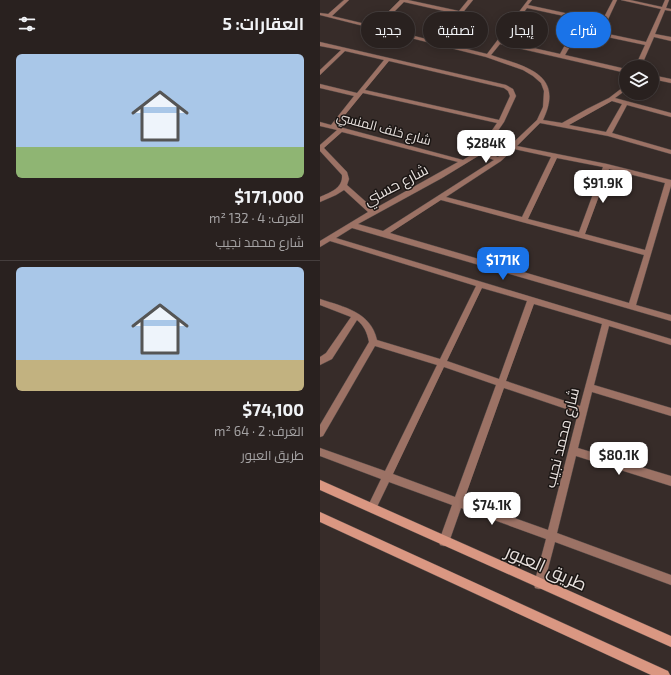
<!DOCTYPE html>
<html lang="ar">
<head>
<meta charset="utf-8">
<style>
	:root { --surface:#29211f; --page:#352e2c; --text:#f1f3f6; --muted:#a5a3a4; --line:#453e3d; --accent:#1a73e8 }
	body { margin:0; font-family:"Exo 2",Cairo,sans-serif; background:var(--page); color:var(--text); direction:rtl; height:100vh; display:flex; flex-direction:column; font-size:15px; white-space:nowrap }
	* { box-sizing:border-box; margin:0 }
	p { font-size:13px; color:var(--muted) }
	.icon { flex:none; width:22px; height:22px; fill:none; stroke:currentColor; stroke-width:2; stroke-linecap:round; stroke-linejoin:round }
	.map { position:relative; flex:1; overflow:hidden; direction:ltr }
	.side { display:flex; flex-direction:column; background:var(--surface); width:320px }
	.side>* { flex:none }
	.banner { position:absolute; left:12px; top:12px; width:279px; height:36px; direction:rtl; display:flex; gap:8px }
	.buttons { position:absolute; left:299px; top:60px; display:grid; gap:8px }
	.buttons a { display:grid; place-items:center; width:40px; height:40px; border-radius:50%; background:var(--surface); box-shadow:0 2px 10px #0003,0 0 0 1px var(--line); font-size:20px }
	.price { position:absolute; translate:-50% -34px; padding:0 9px; border-radius:8px; background:#fff; color:#222; font-size:13px; line-height:26px; filter:drop-shadow(0 1px 2px #0008) }
	.price::after { content:''; position:absolute; left:50%; top:24px; width:12px; height:9px; margin-left:-6px; background:inherit; clip-path:polygon(0 0,100% 0,50% 100%) }
	.price.current { background:var(--accent); color:#fff }
	ul { padding:0; list-style:none }
	li { display:grid; align-content:center; gap:8px; height:212px; padding:0 16px }
	li+li { border-top:1px solid var(--line) }
	li span { display:grid; place-items:center; height:124px; border-radius:6px; color:#555 }
	li>.icon { margin-inline-start:auto }
	span .icon { width:72px; height:72px; fill:#fffc; stroke-width:1 }
	li b { font-size:17px }
	h2 { display:flex; justify-content:space-between; align-items:center; height:48px; padding:0 16px; font-size:17px }
	.pill { padding:0 14px; border-radius:18px; background:var(--surface); box-shadow:0 2px 10px #0003,0 0 0 1px var(--line); font-size:14px; line-height:36px }
	.pill.current { background:var(--accent); color:#fff }
	main { display:flex; flex:1; min-height:0 }
	.map>svg:first-child { display:block }
</style>
</head>
<body>
<main>
<div class="map">
<svg width="351" height="675" viewBox="0 0 351 675">
	<rect width="100%" height="100%" fill="#372c29"/>
	<g fill="none" stroke-linecap="round" stroke-linejoin="round">
		<defs>
			<path id="street" d="M 24,0 L 29,0 L 12,16 L 54,26 L 80,0 L 88,0 L 139,11 L 148,0 L 153,0 L 119,42 L 167,54 L 208,0 L 212,0 L 208,5 L 282,21 L 293,0 L 297,0 L 284,28 L 281,30 L 278,28 L 281,24 L 207,8 L 182,41 L 240,54 L 254,29 L 259,24 L 262,26 L 260,28 L 326,42 L 341,9 L 301,0 L 310,0 L 342,7 L 345,0 L 349,0 L 346,8 L 351,9 L 351,11 L 345,10 L 335,34 L 351,37 L 351,41 L 334,37 L 321,67 L 315,67 L 325,45 L 259,31 L 245,55 L 306,69 L 306,73 L 180,44 L 171,55 C 206,67 245,74 223,120 L 242,123 L 267,109 L 289,98 L 306,85 L 306,90 L 295,98 L 351,113 L 351,117 L 307,105 L 292,133 L 351,150 L 351,154 L 288,136 L 220,123 L 197,146 L 287,164 L 351,180 L 351,186 L 316,305 L 351,315 L 351,321 L 32,228 L 16,238 L 351,339 L 351,345 L 289,326 L 274,385 L 351,408 L 351,416 L 272,392 L 258,448 L 351,476 L 351,486 L 256,456 L 237,533 L 351,575 L 351,585 L 235,542 L 224,584 L 223,588 L 219,589 L 215,588 L 214,584 L 226,539 L 141,508 L 128,545 L 124,546 L 120,545 L 119,541 L 132,505 L 69,482 L 55,511 L 52,513 L 49,511 L 47,508 L 61,479 L 0,456 L 0,448 L 65,471 L 117,365 L 55,346 L 3,436 L 0,437 L 0,425 L 49,342 C 47,332 44,326 37,320 L 12,359 L 0,365 L 0,357 L 6,353 L 31,317 L 0,305 L 0,299 C 24,307 51,312 57,340 L 120,359 L 156,286 L 10,241 L 0,247 L 0,241 L 48,212 L 24,190 L 16,195 L 0,202 L 0,197 C 11,192 23,188 22,175 L 0,151 L 0,145 L 17,130 L 0,126 L 0,122 L 11,125 L 34,96 L 0,88 L 0,84 L 37,93 L 64,60 L 25,51 L 0,75 L 0,70 L 21,50 L 0,46 L 0,42 L 186,85 L 193,89 L 196,96 L 184,122 L 164,151 L 178,157 L 217,120 L 223,107 L 224,91 L 221,83 L 213,76 L 203,70 L 166,57 L 0,15 L 0,13 L 8,14 ZM 84,2 L 137,14 L 114,41 L 59,27 ZM 69,61 L 184,88 L 188,91 L 190,96 L 179,120 L 45,90 ZM 43,93 L 177,123 L 158,151 L 143,160 L 16,126 ZM 292,101 L 302,104 L 286,132 L 249,125 ZM 22,132 L 138,162 L 54,209 L 27,185 L 29,179 L 27,172 L 4,148 ZM 194,149 L 231,157 L 202,217 L 126,197 L 181,161 ZM 160,155 L 174,160 L 63,231 L 38,224 L 122,178 ZM 237,158 L 283,167 L 259,232 L 208,219 ZM 289,169 L 345,183 L 325,250 L 265,234 ZM 121,200 L 324,255 L 309,303 L 70,233 ZM 162,288 L 207,301 L 179,379 L 127,361 ZM 214,304 L 282,324 L 260,406 L 186,381 ZM 124,367 L 176,385 L 135,497 L 73,474 ZM 184,388 L 258,413 L 228,530 L 144,500 Z
				M 332,75 L 351,79 L 351,83 L 332,79 Z"/>
			<path id="secondary" d="M 0,480 L 351,636 L 351,647 L 0,490 Z
				M 0,512 L 348,671 L 350,675 L 331,675 L 0,522 Z"/>
		</defs>
		<!-- street casing -->
		<use href="#street" stroke="#534946" stroke-width="1"/>
		<!-- secondary casing -->
		<use href="#secondary" stroke="#534946" stroke-width="1"/>
		<!-- street -->
		<use href="#street" fill="#9c7265" fill-rule="evenodd"/>
		<!-- secondary -->
		<use href="#secondary" fill="#da9782" fill-rule="evenodd"/>
	</g>
	<g text-anchor="middle" stroke-width="3" stroke-linejoin="round" paint-order="stroke">
		<!-- far-street labels -->
		<g font-size="13" fill="#e8e1de" stroke="#1b1614">
			<text transform="translate(64 128) rotate(15)" y="5">شارع خلف المنسي</text>
		</g>
		<!-- street labels -->
		<g font-size="15" fill="#e8e1de" stroke="#1b1614">
			<text transform="translate(76 185) rotate(-28)" y="5">شارع حسني</text>
			<text transform="translate(242 438) rotate(-76)" y="5">شارع محمد نجيب</text>
		</g>
		<!-- near-street labels -->
		<g font-size="18" fill="#e8e1de" stroke="#1b1614">
			<text transform="translate(226 568) rotate(24)" y="6">طريق العبور</text>
		</g>
	</g>
</svg>
<div class="buttons">
<a><svg class="icon" aria-label="layers" viewBox="0 0 24 24"><path d="M12 4l9 5-9 5-9-5zM3 14l9 5 9-5"/></svg></a>
</div>
<b class="price" style="left:166px;top:164px">$284K</b>
<b class="price" style="left:283px;top:204px">$91.9K</b>
<b class="price current" style="left:183px;top:281px">$171K</b>
<b class="price" style="left:299px;top:476px">$80.1K</b>
<b class="price" style="left:172px;top:526px">$74.1K</b>
<div class="banner">
<a class="pill current">شراء</a>
<a class="pill">إيجار</a>
<a class="pill">تصفية</a>
<a class="pill">جديد</a>
</div>
</div>
<section class="side">
<h2>العقارات: 5<svg class="icon" aria-label="filters" viewBox="0 0 24 24"><path d="M4 7h16M4 17h16"/><circle cx="9" cy="7" r="2"/><circle cx="15" cy="17" r="2"/></svg></h2>
<ul>
<li><span style="background:linear-gradient(#a9c7e8 75%,#8fb573 0)"><svg class="icon" aria-label="home" viewBox="0 0 24 24"><path d="M3 11l9-7 9 7M6 9v11h12V9"/></svg></span><div><b>$171,000</b><p>الغرف: 4 · 132 m²</p><p>شارع محمد نجيب</p></div></li>
<li><span style="background:linear-gradient(#a9c7e8 75%,#c2b280 0)"><svg class="icon" aria-label="home" viewBox="0 0 24 24"><path d="M3 11l9-7 9 7M6 9v11h12V9"/></svg></span><div><b>$74,100</b><p>الغرف: 2 · 64 m²</p><p>طريق العبور</p></div></li>
</ul>
</section>
</main>
</body>
</html>
